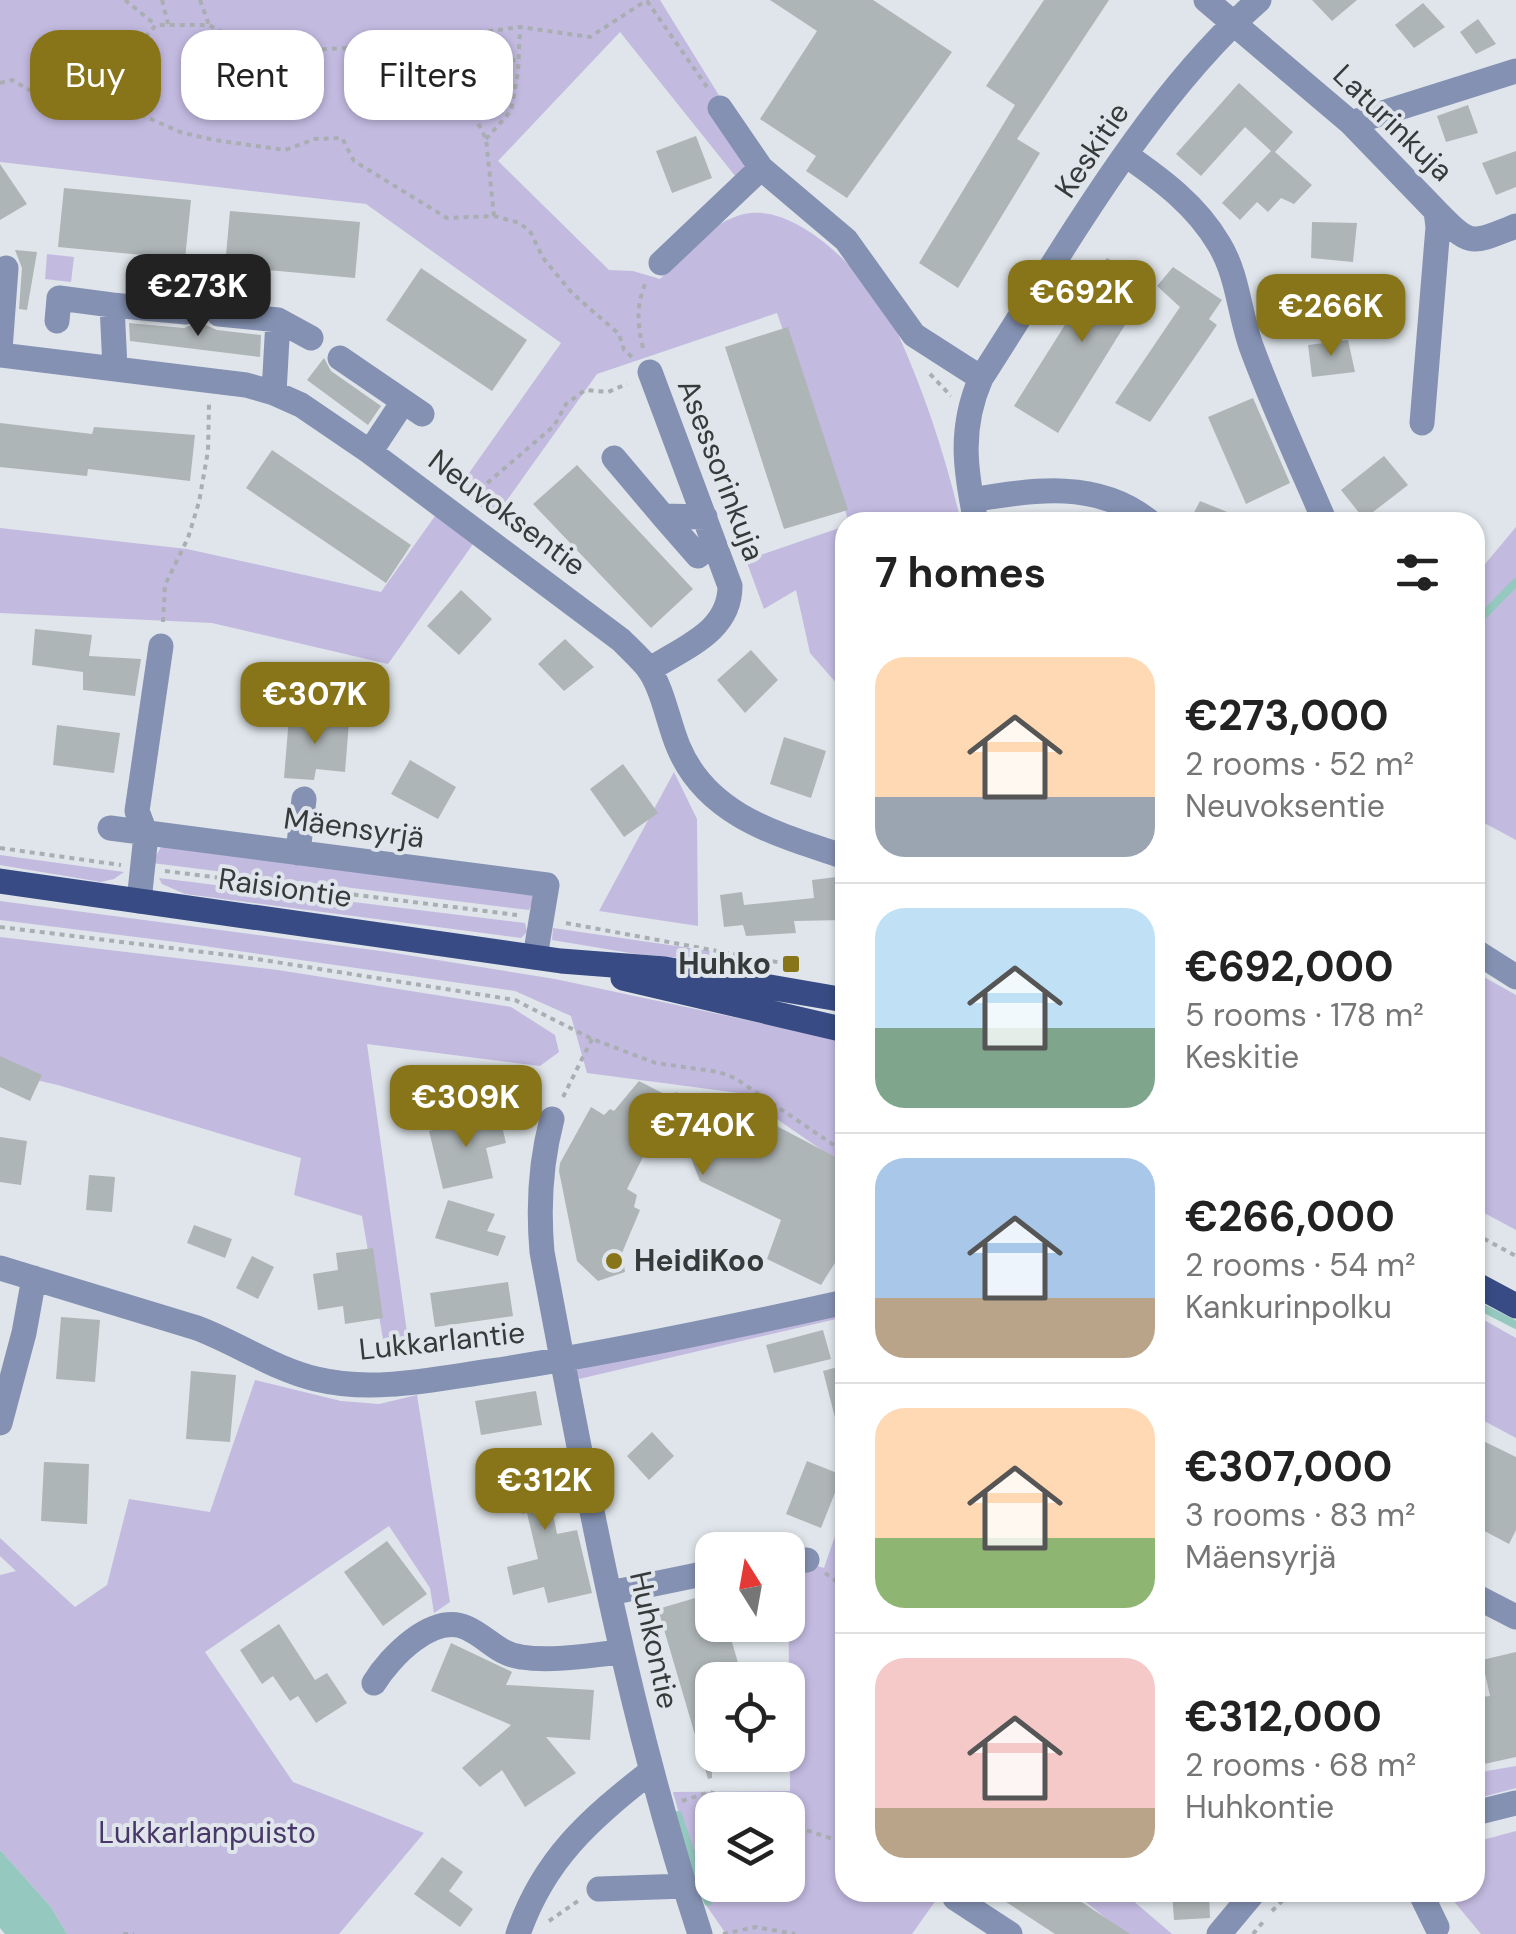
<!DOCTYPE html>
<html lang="en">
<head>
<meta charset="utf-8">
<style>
	:root { --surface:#fff; --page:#f6f6f6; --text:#222; --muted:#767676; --line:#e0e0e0; --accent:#897519 }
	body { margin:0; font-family:"DM Sans",sans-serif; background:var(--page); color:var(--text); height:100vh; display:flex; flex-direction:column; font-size:38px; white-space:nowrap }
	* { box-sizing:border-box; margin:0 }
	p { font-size:32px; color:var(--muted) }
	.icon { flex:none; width:55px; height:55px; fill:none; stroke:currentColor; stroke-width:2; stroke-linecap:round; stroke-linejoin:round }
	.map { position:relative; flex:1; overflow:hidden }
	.panel { position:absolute; left:835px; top:512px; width:650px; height:1390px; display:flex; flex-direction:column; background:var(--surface); border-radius:30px; box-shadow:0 2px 8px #0004 }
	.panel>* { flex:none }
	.top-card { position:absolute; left:30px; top:30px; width:655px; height:90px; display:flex; gap:20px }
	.needle { width:65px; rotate:349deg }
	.controls { position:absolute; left:695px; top:1532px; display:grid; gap:20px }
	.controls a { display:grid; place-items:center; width:110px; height:110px; border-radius:20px; background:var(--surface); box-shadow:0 2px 8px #0004; font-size:50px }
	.price { position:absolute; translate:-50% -85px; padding:0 22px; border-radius:20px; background:var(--accent); color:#fff; font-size:32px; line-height:65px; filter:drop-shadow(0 2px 5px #0008) }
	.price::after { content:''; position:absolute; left:50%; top:60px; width:30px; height:22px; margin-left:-15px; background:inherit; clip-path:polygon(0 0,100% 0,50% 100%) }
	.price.active { background:#222; color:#fff }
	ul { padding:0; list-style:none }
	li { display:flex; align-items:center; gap:30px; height:250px; padding:0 40px }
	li+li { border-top:2px solid var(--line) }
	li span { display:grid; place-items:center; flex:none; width:280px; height:200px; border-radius:30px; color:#555 }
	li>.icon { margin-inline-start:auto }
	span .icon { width:120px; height:120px; fill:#fffc; stroke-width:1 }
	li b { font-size:42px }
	h2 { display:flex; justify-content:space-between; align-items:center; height:120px; padding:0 40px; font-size:42px }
	.pill { padding:0 35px; border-radius:30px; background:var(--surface); box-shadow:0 2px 8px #0004; font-size:35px; line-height:90px }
	.pill.active { background:var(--accent); color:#fff }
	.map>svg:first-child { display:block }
</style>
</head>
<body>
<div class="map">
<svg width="1516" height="1934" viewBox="0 0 1516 1934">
	<rect width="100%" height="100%" fill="#dfe5ea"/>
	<!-- green -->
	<path fill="#c3bae0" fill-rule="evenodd" d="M 0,0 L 660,0 L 733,118 L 771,161 L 740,182 L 620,32 L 498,161 L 609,270 L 633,271 L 660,279 C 684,256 710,222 744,214 C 802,201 877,287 898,334 C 925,394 946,458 961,522 L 849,522 L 777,313 L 597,374 L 495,517 L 457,490 L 561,343 L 366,204 L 0,162 Z
		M 47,254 L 74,257 L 71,282 L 45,279 Z
		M 435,516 L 473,544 L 388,664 L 212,623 L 0,613 L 0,528 L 187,549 L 381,592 Z
		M 845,526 L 845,693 L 810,653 L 796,590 L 764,609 L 746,560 Z
		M 1516,527 L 1516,840 L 1475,818 L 1475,576 Z
		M 674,772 L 697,819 L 698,926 L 599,911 Z
		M 162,845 L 538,891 L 529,910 L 152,863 Z
		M 0,855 L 124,872 L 114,879 L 101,882 L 0,865 Z
		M 159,878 L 525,923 L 527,932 L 521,938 L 185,894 L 162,884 Z
		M 0,901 L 388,952 L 555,979 L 845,1041 L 845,1166 L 739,1093 L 587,1073 L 571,1016 L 515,991 L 176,942 L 0,920 Z
		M 553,928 L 710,951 L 708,960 L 636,954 L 552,940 Z
		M 0,937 L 278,970 L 511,1007 L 555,1035 L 559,1052 L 540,1066 L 367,1044 L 410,1354 L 386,1357 L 362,1216 L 294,1195 L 301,1158 L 58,1085 L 0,1072 Z
		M 1475,972 L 1516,995 L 1516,1230 L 1475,1208 Z
		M 845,1302 L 845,1317 L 566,1382 L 562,1360 Z
		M 1475,1315 L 1516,1338 L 1516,1438 L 1475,1416 Z
		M 255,1380 L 341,1401 L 379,1404 L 417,1395 L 450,1602 L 434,1613 L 430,1588 L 389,1526 L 205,1652 L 293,1782 L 424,1833 L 339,1934 L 67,1934 L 51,1907 L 0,1850 L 0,1575 L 16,1571 L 0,1556 L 0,1538 L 75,1607 L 107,1585 L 129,1499 L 210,1512 Z
		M 845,1507 L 845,1892 L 941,1893 L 912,1934 L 726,1934 L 704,1902 L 673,1792 L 790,1791 L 788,1572 L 801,1561 L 824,1568 ZM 712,1810 L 788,1810 L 788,1885 L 712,1885 Z
		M 1516,1766 L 1516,1788 L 1475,1799 L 1475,1773 Z
		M 1516,1831 L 1516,1934 L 1481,1934 L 1447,1893 L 1475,1892 L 1475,1842 Z
		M 1075,1893 L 1124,1893 L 1172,1934 L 1125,1934 Z"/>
	<!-- water -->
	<path fill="#95c8be" d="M 0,1850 L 51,1907 L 67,1934 L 5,1934 L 0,1928 Z"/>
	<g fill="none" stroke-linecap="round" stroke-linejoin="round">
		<!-- stream -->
		<path stroke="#95c8be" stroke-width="8" d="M 1475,624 L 1516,582
			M 1475,1304 L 1516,1325
			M 678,1815 L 708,1902"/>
	</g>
	<!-- building -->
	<path fill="#aeb5b7" d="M 770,0 L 873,0 L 952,52 L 847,198 L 806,171 L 816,156 L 760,119 L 817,31 Z
		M 1044,0 L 1109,0 L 1017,139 L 1040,153 L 958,288 L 919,263 L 1015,105 L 986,86 Z
		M 1312,0 L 1357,0 L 1332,21 Z
		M 1423,3 L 1445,27 L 1414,48 L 1395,25 Z
		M 1478,19 L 1496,44 L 1476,54 L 1460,32 Z
		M 1239,83 L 1293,132 L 1275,152 L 1312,185 L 1294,204 L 1281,198 L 1268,212 L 1257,202 L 1240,220 L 1222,203 L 1271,151 L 1245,127 L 1201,176 L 1176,154 Z
		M 1468,105 L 1478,133 L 1446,142 L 1437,116 Z
		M 696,136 L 712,178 L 672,193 L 656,151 Z
		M 1516,151 L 1516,187 L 1496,195 L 1482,163 Z
		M 0,164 L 27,204 L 0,220 Z
		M 64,188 L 191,200 L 185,259 L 58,247 Z
		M 230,211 L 360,222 L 355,278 L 225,266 Z
		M 1312,222 L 1357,223 L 1353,262 L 1311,258 Z
		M 15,250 L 37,252 L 27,310 L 19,309 L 22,268 Z
		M 1107,258 L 1151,283 L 1058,433 L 1014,406 Z
		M 1173,267 L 1222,300 L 1209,319 L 1217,325 L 1150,422 L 1115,403 L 1180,307 L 1157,286 Z
		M 421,268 L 527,340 L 492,391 L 386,320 Z
		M 199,322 L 217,330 L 261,335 L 260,357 L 130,341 L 129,323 L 184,328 Z
		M 788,327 L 848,510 L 784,529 L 725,347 Z
		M 1348,340 L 1355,372 L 1312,377 L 1308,345 Z
		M 324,358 L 331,371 L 381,406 L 368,425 L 307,380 Z
		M 1253,398 L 1290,483 L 1246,504 L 1208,417 Z
		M 0,423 L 92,434 L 94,427 L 195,435 L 190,481 L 88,469 L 87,476 L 0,467 Z
		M 272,450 L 411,545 L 386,583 L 246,488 Z
		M 1384,456 L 1408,485 L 1364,519 L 1341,490 Z
		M 577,465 L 693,589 L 651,628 L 533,504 Z
		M 1200,501 L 1252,522 L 1189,522 Z
		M 461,590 L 492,619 L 459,655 L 427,626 Z
		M 35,629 L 92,635 L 89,656 L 141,659 L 135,696 L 83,690 L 83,672 L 32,665 Z
		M 565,639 L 594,667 L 564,691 L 538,664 Z
		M 751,650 L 778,680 L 745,713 L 717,680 Z
		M 289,717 L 349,722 L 345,772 L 316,769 L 314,780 L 284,778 Z
		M 57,725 L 120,733 L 114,773 L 53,765 Z
		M 784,737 L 826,751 L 811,798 L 770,784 Z
		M 410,760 L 456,787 L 438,819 L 391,794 Z
		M 623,764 L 658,813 L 624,837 L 590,789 Z
		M 845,876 L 845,920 L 794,921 L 796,933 L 746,936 L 743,925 L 724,927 L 720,895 L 742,892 L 744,905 L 814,898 L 812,880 Z
		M 0,1056 L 42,1075 L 30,1101 L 0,1087 Z
		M 639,1081 L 672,1098 L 676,1092 L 703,1106 L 720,1096 L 845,1162 L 845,1247 L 821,1285 L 767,1259 L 781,1220 L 700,1181 L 678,1125 L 653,1137 L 627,1189 L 637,1195 L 634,1207 L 640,1210 L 622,1253 L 625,1272 L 598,1281 L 577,1261 L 559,1171 L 560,1163 L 591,1107 L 604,1115 L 610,1109 L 614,1111 Z
		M 499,1114 L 506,1143 L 486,1148 L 493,1178 L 443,1189 L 429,1131 Z
		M 0,1137 L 27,1141 L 21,1185 L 0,1182 Z
		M 89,1175 L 115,1177 L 112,1212 L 86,1210 Z
		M 448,1200 L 495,1214 L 487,1231 L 506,1236 L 498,1256 L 435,1238 Z
		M 194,1225 L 232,1239 L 225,1258 L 187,1243 Z
		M 373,1248 L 383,1318 L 345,1324 L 343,1306 L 318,1310 L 313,1274 L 338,1270 L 336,1253 Z
		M 252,1256 L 274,1267 L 258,1299 L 236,1288 Z
		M 508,1282 L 513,1316 L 435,1327 L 430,1293 Z
		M 61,1317 L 100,1320 L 95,1382 L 56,1379 Z
		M 823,1330 L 831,1359 L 774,1373 L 766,1345 Z
		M 845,1365 L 845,1432 L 839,1433 L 823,1371 Z
		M 191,1371 L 236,1375 L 230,1442 L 186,1439 Z
		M 536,1391 L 542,1425 L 481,1435 L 475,1401 Z
		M 652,1432 L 674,1456 L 649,1480 L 627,1456 Z
		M 1475,1437 L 1516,1457 L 1516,1530 L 1509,1544 L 1475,1526 Z
		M 559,1456 L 565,1487 L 548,1490 L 557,1534 L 577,1530 L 592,1593 L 548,1603 L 544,1587 L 513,1595 L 507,1567 L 538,1559 L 527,1513 L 522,1514 L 518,1492 L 501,1496 L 495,1468 Z
		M 807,1461 L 842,1475 L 821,1528 L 786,1514 Z
		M 44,1462 L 89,1464 L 87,1524 L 41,1521 Z
		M 387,1541 L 427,1594 L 383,1626 L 344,1572 Z
		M 712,1593 L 712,1625 L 727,1625 L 743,1680 L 712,1680 L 712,1778 L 708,1779 L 658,1609 Z
		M 279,1624 L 315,1680 L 327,1673 L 347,1703 L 316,1723 L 298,1696 L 290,1701 L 273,1676 L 262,1684 L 240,1650 Z
		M 451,1643 L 512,1672 L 506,1685 L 594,1690 L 590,1740 L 546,1737 L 576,1773 L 525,1807 L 502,1770 L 480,1787 L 462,1768 L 511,1725 L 431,1691 Z
		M 1516,1652 L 1516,1757 L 1475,1766 L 1475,1698 L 1490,1696 L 1482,1660 Z
		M 442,1857 L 463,1872 L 449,1891 L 473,1909 L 460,1927 L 414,1894 Z
		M 991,1892 L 1081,1892 L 1077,1899 L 1130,1934 L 1055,1934 Z
		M 1172,1892 L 1209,1892 L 1210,1918 L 1174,1920 Z"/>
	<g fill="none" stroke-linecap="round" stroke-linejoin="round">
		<!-- path -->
		<path stroke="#a9aeb2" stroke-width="4" stroke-dasharray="5 5" stroke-linecap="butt" d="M 125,0 L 156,25
			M 162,0 L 168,24
			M 200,0 L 209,25
			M 647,1 L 707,87
			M 424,57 L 467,34 L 520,27 L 590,37 L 647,0
			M 442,75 L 519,59
			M 0,83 L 12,80 L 62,109 L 105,114 L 135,112 L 180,132 L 214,140 L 285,150 L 315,139 L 342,138 L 354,161 L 447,218 L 494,216 L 520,223 L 531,233 L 543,258 L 572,293 L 619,334 L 624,350 L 632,357
			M 105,114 L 113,73 L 156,25 L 209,25 L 250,47 L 280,57 L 325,49 L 373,47 L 424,57 L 466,99 L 486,139 L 494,216
			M 486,139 L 511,111 L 518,73 L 520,29
			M 643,348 C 637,323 636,303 647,280
			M 930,374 L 951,396
			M 472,496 L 554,426 L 566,404 L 585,390 L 608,392 L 627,384
			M 163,622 L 165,585 L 188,538 L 199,502 L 208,451 L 209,404
			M 0,848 L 121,865
			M 165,871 L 517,915
			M 566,923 L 793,965
			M 0,927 L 244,957 L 515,1000 L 592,1039 L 656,1063 L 719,1072 L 735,1078 L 844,1152 L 845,1149
			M 563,1097 L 592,1039
			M 1475,1234 L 1516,1256
			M 825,1573 L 845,1588
			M 682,1801 L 710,1792 L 763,1810
			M 788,1824 L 845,1843
			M 1272,1911 L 1291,1892
			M 549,1921 L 578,1901
			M 123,1934 L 134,1934
			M 723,1934 L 756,1927 L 795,1934
			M 1253,1934 L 1263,1922"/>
		<!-- minor -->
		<path stroke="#8491b2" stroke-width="25" d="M 1206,0 L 1351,123 L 1436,211 L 1438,227 L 1422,423
			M 720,108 L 761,168 L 846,240 L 914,335 L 981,378
			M 1351,123 L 1516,71
			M 1126,155 C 1162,180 1196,205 1219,244 C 1238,275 1239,312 1251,346 C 1273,406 1300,464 1325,522
			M 1436,211 C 1471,247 1470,244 1516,226
			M 661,263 L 761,168
			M 112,305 L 186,312
			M 219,314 L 278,320 L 311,338
			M 57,321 L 59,298 L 112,305 L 115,368
			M 0,350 L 6,268
			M 0,355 L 246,385 L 274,393 L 301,405 L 370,452 L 621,640 C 630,649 640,658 648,668 C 663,689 668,722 678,746 C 707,817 780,835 845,857
			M 340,358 L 422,414
			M 274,393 L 278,320
			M 370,452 L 403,402
			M 614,458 L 663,516 L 705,517
			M 972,500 C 1032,489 1100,480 1150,522
			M 663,516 L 698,556
			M 976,522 C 965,470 959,428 981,378 C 1062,253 1147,98 1259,0
			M 649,670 C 684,647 730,632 730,586 L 650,372
			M 110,828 L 547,885 L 535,957
			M 298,853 L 304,799
			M 139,901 L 146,835 L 137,811 L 161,646
			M 1475,951 L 1516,977
			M 552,1119 C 540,1164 538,1206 542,1252 C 585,1482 627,1712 700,1934
			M 0,1268 L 197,1328 C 237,1343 274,1369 316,1379 C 374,1393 434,1379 491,1371 C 610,1353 728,1328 845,1302
			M 0,1423 L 24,1333 L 34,1278
			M 788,1562 L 807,1560
			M 610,1593 L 712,1572
			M 1475,1596 L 1516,1617
			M 374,1683 C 390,1657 433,1612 467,1628 C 487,1637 498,1654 521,1657 C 553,1662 589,1655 621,1652
			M 1475,1813 L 1516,1803
			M 599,1889 L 685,1886
			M 1420,1892 L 1437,1927
			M 955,1898 L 1010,1934
			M 518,1934 C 544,1859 589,1820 650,1772
			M 1219,1934 L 1254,1892"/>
		<!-- major -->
		<path stroke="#384b84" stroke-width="25" d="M 0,881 L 561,961 L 665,969 L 845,1000
			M 623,978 L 845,1030
			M 1475,1284 L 1516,1306"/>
	</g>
	<!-- markers -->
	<g fill="#897519" stroke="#dfe5ea" stroke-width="4">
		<rect x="781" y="954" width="20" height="20" rx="5"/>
		<circle cx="614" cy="1261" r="10"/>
	</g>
	<g text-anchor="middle" stroke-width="8" stroke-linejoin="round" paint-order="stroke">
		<!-- street labels -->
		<g font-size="30" fill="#373a3b" stroke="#dfe5ea">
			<text transform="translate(1393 123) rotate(44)" y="10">Laturinkuja</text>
			<text transform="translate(1092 150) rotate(-56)" y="10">Keskitie</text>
			<text transform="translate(721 470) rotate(69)" y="10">Asessorinkuja</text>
			<text transform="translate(507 513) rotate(37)" y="10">Neuvoksentie</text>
			<text transform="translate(354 828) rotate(8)" y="10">Mäensyrjä</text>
			<text transform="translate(285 888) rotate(8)" y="10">Raisiontie</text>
			<text transform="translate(442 1341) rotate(-6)" y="10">Lukkarlantie</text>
			<text transform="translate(654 1640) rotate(78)" y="10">Huhkontie</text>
		</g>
		<!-- poi labels -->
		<g font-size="30" font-weight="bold" fill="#373a3b" stroke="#dfe5ea" text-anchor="end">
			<text x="771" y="974">Huhko</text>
			<text x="634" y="1271" text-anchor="start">HeidiKoo</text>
		</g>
		<!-- park labels -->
		<g font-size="30" fill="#48386a" stroke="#dfe5ea">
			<text x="207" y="1843">Lukkarlanpuisto</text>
		</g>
	</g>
</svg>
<div class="controls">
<a><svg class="needle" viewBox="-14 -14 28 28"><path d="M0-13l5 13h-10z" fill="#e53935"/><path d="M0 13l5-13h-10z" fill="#767676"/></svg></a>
<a><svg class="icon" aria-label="locate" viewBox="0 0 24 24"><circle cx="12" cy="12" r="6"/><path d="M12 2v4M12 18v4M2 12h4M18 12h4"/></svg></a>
<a><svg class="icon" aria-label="layers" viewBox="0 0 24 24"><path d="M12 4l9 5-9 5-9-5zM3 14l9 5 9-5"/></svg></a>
</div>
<b class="price active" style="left:198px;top:339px">€273K</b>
<b class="price" style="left:1082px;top:345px">€692K</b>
<b class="price" style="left:1331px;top:359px">€266K</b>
<b class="price" style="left:315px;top:747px">€307K</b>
<b class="price" style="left:466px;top:1150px">€309K</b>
<b class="price" style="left:703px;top:1178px">€740K</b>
<b class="price" style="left:545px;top:1533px">€312K</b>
<div class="top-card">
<a class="pill active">Buy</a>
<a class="pill">Rent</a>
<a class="pill">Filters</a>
</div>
<section class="panel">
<h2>7 homes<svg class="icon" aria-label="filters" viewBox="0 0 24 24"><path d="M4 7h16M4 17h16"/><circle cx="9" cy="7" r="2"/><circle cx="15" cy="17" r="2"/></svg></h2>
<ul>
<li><span style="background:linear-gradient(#ffd9b3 70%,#9aa5b1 0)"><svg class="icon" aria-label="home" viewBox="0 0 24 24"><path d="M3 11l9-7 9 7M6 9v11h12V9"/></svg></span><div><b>€273,000</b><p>2 rooms · 52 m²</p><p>Neuvoksentie</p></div></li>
<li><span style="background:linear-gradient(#bfe0f5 60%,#7fa58c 0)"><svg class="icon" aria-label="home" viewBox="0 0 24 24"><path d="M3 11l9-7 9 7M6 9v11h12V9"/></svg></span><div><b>€692,000</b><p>5 rooms · 178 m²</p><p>Keskitie</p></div></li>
<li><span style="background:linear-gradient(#a9c7e8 70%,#b9a48a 0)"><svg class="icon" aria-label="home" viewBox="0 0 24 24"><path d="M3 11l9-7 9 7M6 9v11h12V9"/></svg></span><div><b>€266,000</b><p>2 rooms · 54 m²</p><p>Kankurinpolku</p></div></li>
<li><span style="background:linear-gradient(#ffd9b3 65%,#8fb573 0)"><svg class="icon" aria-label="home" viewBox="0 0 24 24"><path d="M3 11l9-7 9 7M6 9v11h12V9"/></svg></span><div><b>€307,000</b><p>3 rooms · 83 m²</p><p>Mäensyrjä</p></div></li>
<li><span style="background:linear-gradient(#f6c9c9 75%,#b9a48a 0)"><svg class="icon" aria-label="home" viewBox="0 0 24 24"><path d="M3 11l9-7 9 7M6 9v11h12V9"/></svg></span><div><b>€312,000</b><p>2 rooms · 68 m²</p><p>Huhkontie</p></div></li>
</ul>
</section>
</div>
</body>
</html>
